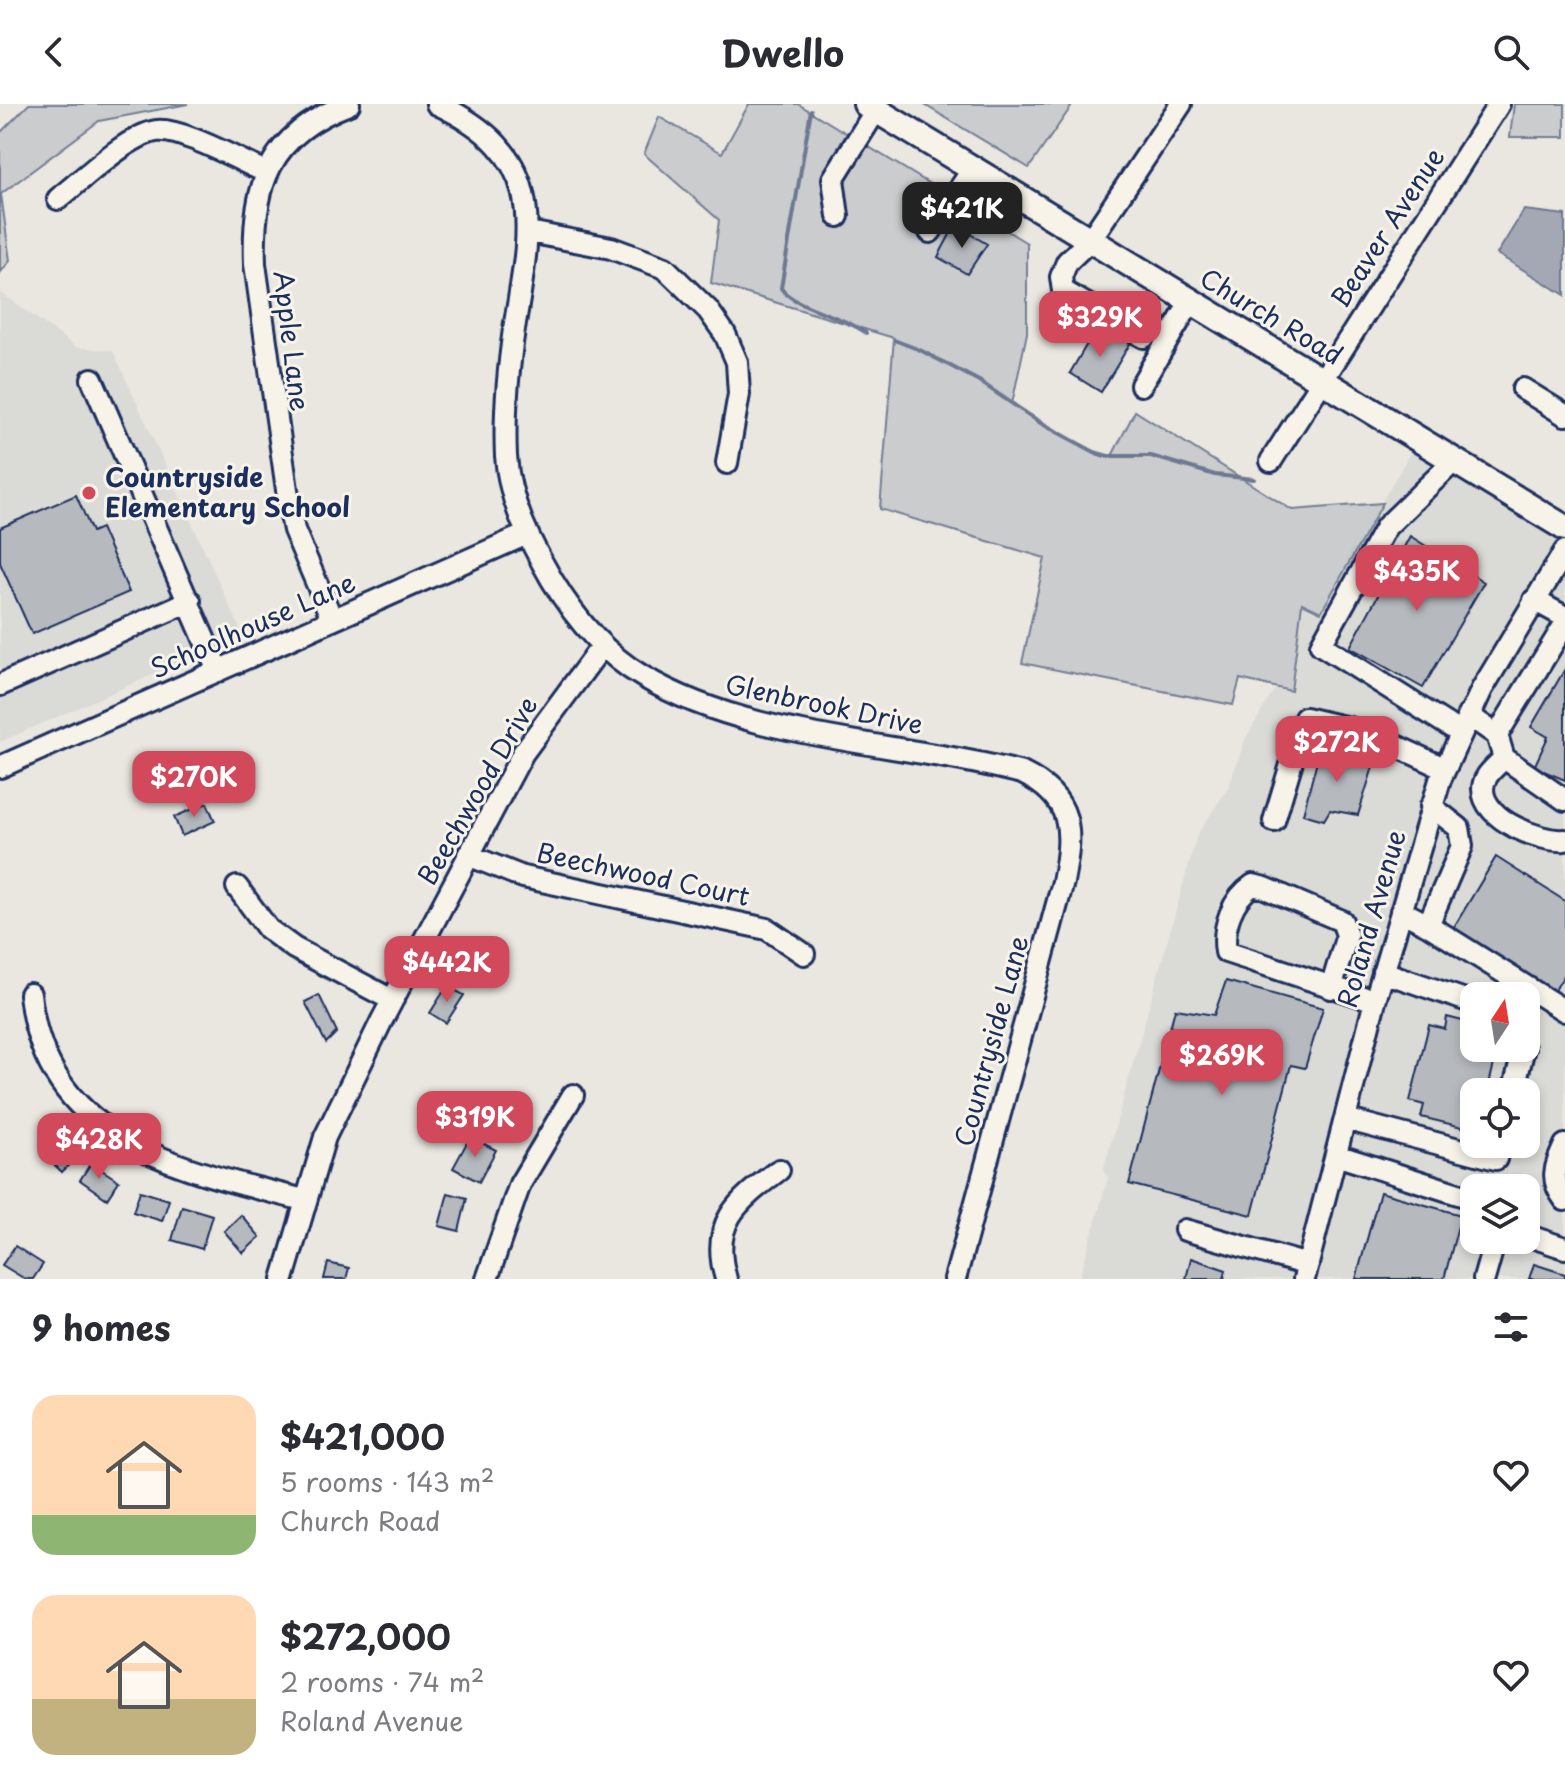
<!DOCTYPE html>
<html lang="en">
<head>
<meta charset="utf-8">
<style>
	:root { --surface:#fff; --page:#f7f7f7; --text:#2b2b33; --muted:#7c7c81; --accent:#d1495b }
	body { margin:0; font-family:"Playpen Sans",sans-serif; background:var(--page); color:var(--text); height:100vh; display:flex; flex-direction:column; font-size:30px; white-space:nowrap }
	* { box-sizing:border-box; margin:0 }
	p { font-size:26px; color:var(--muted) }
	.icon { flex:none; width:44px; height:44px; fill:none; stroke:currentColor; stroke-width:2; stroke-linecap:round; stroke-linejoin:round }
	.map { position:relative; height:1175px; overflow:hidden }
	.panel { display:flex; flex-direction:column; background:var(--surface); flex:1 }
	.panel>* { flex:none }
	.needle { width:52px; rotate:12deg }
	.buttons { position:absolute; left:1460px; top:878px; display:grid; gap:16px }
	.buttons a { display:grid; place-items:center; width:80px; height:80px; border-radius:16px; background:var(--surface); box-shadow:0 4px 12px #0003; font-size:40px }
	.price { position:absolute; translate:-50% -68px; padding:0 18px; border-radius:16px; background:var(--accent); color:#fff; font-size:26px; line-height:52px; filter:drop-shadow(0 2px 4px #0008) }
	.price::after { content:''; position:absolute; left:50%; top:48px; width:24px; height:18px; margin-left:-12px; background:inherit; clip-path:polygon(0 0,100% 0,50% 100%) }
	.price.active { background:#222; color:#fff }
	ul { padding:0; list-style:none }
	li { display:flex; align-items:center; gap:24px; height:200px; padding:0 32px }
	li span { display:grid; place-items:center; flex:none; width:224px; height:160px; border-radius:24px; color:#555 }
	li>.icon { margin-inline-start:auto }
	span .icon { width:96px; height:96px; fill:#fffc; stroke-width:1 }
	li b { font-size:34px }
	h2 { display:flex; justify-content:space-between; align-items:center; height:96px; padding:0 32px; font-size:34px }
	header { display:flex; justify-content:space-between; align-items:center; height:104px; padding:0 32px; background:var(--surface); font-size:36px; font-weight:700 }
	.map>svg:first-child { display:block }
</style>
</head>
<body>
<header><svg class="icon" aria-label="back" viewBox="0 0 24 24"><path d="M15 5l-7 7 7 7"/></svg>Dwello<svg class="icon" aria-label="search" viewBox="0 0 24 24"><circle cx="10" cy="10" r="6"/><path d="M15 15l6 6"/></svg></header>
<div class="map">
<svg width="1565" height="1175" viewBox="0 0 1565 1175">
	<rect width="100%" height="100%" fill="#eae7e0"/>
	<filter id="ink" filterUnits="userSpaceOnUse"><feTurbulence type="fractalNoise" baseFrequency=".0125" numOctaves="2"/><feDisplacementMap in="SourceGraphic" scale="16" xChannelSelector="R" yChannelSelector="G"/><feConvolveMatrix kernelMatrix="1 2 1 2 8 2 1 2 1" color-interpolation-filters="sRGB"/></filter>
	<g filter="url(#ink)">
		<!-- built -->
		<path fill="#dadad6" fill-rule="evenodd" d="M 0,188 L 76,243 L 113,247 L 243,531 L 0,638 Z
			M 1418,335 L 1565,424 L 1565,1175 L 1079,1175 L 1108,1074 L 1103,1067 L 1197,731 L 1229,682 L 1245,636 L 1296,548 L 1302,498 L 1320,506 ZM 1474,892 L 1526,892 L 1526,944 L 1474,944 ZM 1474,988 L 1526,988 L 1526,1040 L 1474,1040 ZM 1474,1084 L 1526,1084 L 1526,1136 L 1474,1136 Z"/>
		<!-- green -->
		<path fill="#cbcccd" stroke="#737e96" stroke-width="2" d="M 29,0 L 188,0 L 99,17 L 1,90 L 10,157 L 0,169 L 0,29 Z
			M 749,0 L 798,0 L 1027,139 L 1027,229 L 1012,300 L 1091,346 L 1112,352 L 1135,307 L 1292,406 L 1383,399 L 1321,508 L 1302,499 L 1291,587 L 1240,575 L 1233,601 L 1022,559 L 1045,454 L 880,405 L 894,234 L 711,179 L 719,116 L 644,50 L 659,13 L 722,49 Z
			M 923,0 L 1073,0 L 1029,64 Z
			M 1514,0 L 1565,0 L 1565,33 L 1510,33 Z"/>
		<!-- water -->
		<path fill="#a3a8b4" stroke="#6d7892" stroke-width="2" d="M 1524,106 L 1565,111 L 1565,191 L 1497,150 Z"/>
		<g fill="none" stroke-linecap="round" stroke-linejoin="round">
			<!-- stream -->
			<path stroke="#6d7892" stroke-width="4" d="M 811,6 L 781,184 C 791,202 847,213 866,229
				M 894,236 L 920,246 L 979,277 L 1042,320 L 1102,352 L 1151,352 L 1215,371 L 1254,375"/>
		</g>
		<!-- building -->
		<path fill="#b6babf" stroke="#1b2f5e" stroke-width="2" d="M 955,121 L 987,140 L 967,170 L 938,153 Z
			M 1098,221 L 1111,235 L 1115,228 L 1131,238 L 1101,288 L 1070,269 Z
			M 76,391 L 92,428 L 101,424 L 129,488 L 32,530 L 0,459 L 0,424 Z
			M 1410,432 L 1484,478 L 1423,584 L 1350,543 Z
			M 1565,565 L 1565,676 L 1534,663 L 1548,633 L 1531,623 Z
			M 1321,641 L 1347,642 L 1347,656 L 1373,663 L 1358,711 L 1330,706 L 1324,716 L 1303,710 Z
			M 207,699 L 215,717 L 182,732 L 174,713 Z
			M 1496,753 L 1565,797 L 1565,870 L 1553,889 L 1451,828 Z
			M 1226,877 L 1323,904 L 1305,964 L 1291,961 L 1252,1111 L 1129,1080 L 1175,905 L 1214,911 Z
			M 447,882 L 464,891 L 446,919 L 430,909 Z
			M 319,891 L 337,928 L 326,939 L 305,898 Z
			M 1447,913 L 1474,920 L 1474,944 L 1498,944 L 1487,988 L 1474,988 L 1474,1026 L 1421,1013 L 1424,1001 L 1410,997 L 1429,921 L 1445,925 Z
			M 470,1033 L 496,1046 L 479,1078 L 453,1064 Z
			M 57,1037 L 75,1054 L 62,1068 L 44,1051 Z
			M 91,1059 L 119,1077 L 107,1095 L 80,1076 Z
			M 140,1087 L 169,1096 L 162,1117 L 133,1108 Z
			M 1380,1088 L 1461,1111 L 1444,1175 L 1356,1175 Z
			M 448,1089 L 467,1094 L 459,1127 L 439,1122 Z
			M 182,1102 L 212,1111 L 202,1145 L 172,1136 Z
			M 241,1111 L 260,1133 L 243,1149 L 224,1127 Z
			M 15,1142 L 43,1160 L 33,1175 L 25,1175 L 2,1161 Z
			M 1191,1154 L 1226,1166 L 1224,1175 L 1186,1175 Z
			M 328,1159 L 349,1164 L 346,1175 L 324,1175 Z
			M 1534,1160 L 1565,1170 L 1565,1175 L 1529,1175 Z"/>
		<g fill="none" stroke-linecap="round" stroke-linejoin="round">
			<defs>
				<path id="minor" d="M 437,0 C 549,52 531,122 514,225 C 508,267 504,310 506,352 C 509,397 530,438 552,476 C 575,514 603,549 642,572 C 750,637 900,637 1022,669 C 1074,694 1073,727 1063,778 L 955,1175
					M 58,95 C 82,76 127,32 156,27 C 180,23 242,58 266,68
					M 838,112 L 833,75 L 876,6
					M 529,128 L 611,144 L 665,164 L 708,206 L 725,230 L 737,258 L 739,290 L 727,359
					M 930,128 L 973,65
					M 1144,233 L 1063,187 L 1061,173 L 1067,158 L 1090,136 L 1181,0
					M 92,275 L 218,567
					M 1141,281 L 1191,197
					M 1523,285 L 1565,311
					M 1271,357 L 1499,0
					M 1454,357 L 1386,423 L 1321,541 L 1459,628
					M 1534,496 L 1565,513
					M 332,515 L 294,426 L 290,407 L 255,160 C 252,81 269,30 349,0
					M 0,581 L 190,497
					M 1468,611 L 1497,631 L 1504,654 L 1565,696
					M 1497,631 L 1565,520
					M 1504,654 C 1496,663 1483,671 1483,685 C 1483,716 1540,738 1565,736
					M 0,663 L 527,430
					M 1274,717 L 1305,614 L 1366,628 L 1444,664
					M 468,751 L 523,773 L 767,825 L 804,850
					M 237,783 L 268,825 L 294,844 L 392,896
					M 1401,807 L 1428,821 L 1462,742 L 1459,724 L 1431,702
					M 1428,821 L 1565,907
					M 1383,868 L 1474,899
					M 1331,884 L 1347,831 L 1342,817 L 1265,784 L 1253,781 C 1232,795 1222,823 1226,848 L 1375,897
					M 30,890 C 45,1039 184,1066 304,1096
					M 1513,988 L 1524,944
					M 1345,1015 L 1496,1055 L 1499,1040
					M 1565,1041 C 1555,1063 1549,1075 1565,1096
					M 1336,1051 L 1474,1095
					M 1185,1126 L 1308,1161
					M 1526,1131 L 1565,1144
					M 283,1175 L 325,1033 L 382,916 L 523,649 L 602,542
					M 487,1175 L 520,1080 L 573,991
					M 726,1175 C 709,1118 738,1097 779,1066
					M 1304,1175 L 1375,897 L 1440,676 L 1482,585 L 1565,447
					M 1484,1175 L 1495,1136"/>
				<path id="major" d="M 866,0 L 1565,424"/>
			</defs>
			<!-- minor casing -->
			<use href="#minor" stroke="#1b2f5e" stroke-width="26"/>
			<!-- major casing -->
			<use href="#major" stroke="#1b2f5e" stroke-width="30"/>
			<!-- minor -->
			<use href="#minor" stroke="#f7f3e8" stroke-width="20"/>
			<!-- major -->
			<use href="#major" stroke="#f7f3e8" stroke-width="24"/>
		</g>
	</g>
	<!-- markers -->
	<circle fill="#d1495b" stroke="#f7f3e8" stroke-width="3" cx="89" cy="389" r="8"/>
	<g text-anchor="middle" stroke-width="6" stroke-linejoin="round" paint-order="stroke">
		<!-- street labels -->
		<g font-size="26" fill="#1b2f5e" stroke="#f7f3e8">
			<text transform="translate(1388 124) rotate(-57)" y="9">Beaver Avenue</text>
			<text transform="translate(1271 213) rotate(31)" y="9">Church Road</text>
			<text transform="translate(291 237) rotate(83)" y="9">Apple Lane</text>
			<text transform="translate(253 522) rotate(-24)" y="9">Schoolhouse Lane</text>
			<text transform="translate(824 601) rotate(12)" y="9">Glenbrook Drive</text>
			<text transform="translate(478 687) rotate(-60)" y="9">Beechwood Drive</text>
			<text transform="translate(643 771) rotate(12)" y="9">Beechwood Court</text>
			<text transform="translate(1372 815) rotate(-74)" y="9">Roland Avenue</text>
			<text transform="translate(992 937) rotate(-75)" y="9">Countryside Lane</text>
		</g>
		<!-- poi labels -->
		<g font-size="26" font-weight="bold" fill="#1b2f5e" stroke="#f7f3e8" text-anchor="start">
			<text x="105" y="383">Countryside<tspan x="105" dy="30">Elementary School</tspan></text>
		</g>
	</g>
</svg>
<div class="buttons">
<a><svg class="needle" viewBox="-14 -14 28 28"><path d="M0-13l5 13h-10z" fill="#e53935"/><path d="M0 13l5-13h-10z" fill="#7c7c81"/></svg></a>
<a><svg class="icon" aria-label="locate" viewBox="0 0 24 24"><circle cx="12" cy="12" r="6"/><path d="M12 2v4M12 18v4M2 12h4M18 12h4"/></svg></a>
<a><svg class="icon" aria-label="layers" viewBox="0 0 24 24"><path d="M12 4l9 5-9 5-9-5zM3 14l9 5 9-5"/></svg></a>
</div>
<b class="price active" style="left:962px;top:146px">$421K</b>
<b class="price" style="left:1100px;top:255px">$329K</b>
<b class="price" style="left:1417px;top:509px">$435K</b>
<b class="price" style="left:1337px;top:680px">$272K</b>
<b class="price" style="left:194px;top:715px">$270K</b>
<b class="price" style="left:447px;top:900px">$442K</b>
<b class="price" style="left:1222px;top:993px">$269K</b>
<b class="price" style="left:475px;top:1055px">$319K</b>
<b class="price" style="left:99px;top:1077px">$428K</b>
</div>
<section class="panel">
<h2>9 homes<svg class="icon" aria-label="filters" viewBox="0 0 24 24"><path d="M4 7h16M4 17h16"/><circle cx="9" cy="7" r="2"/><circle cx="15" cy="17" r="2"/></svg></h2>
<ul>
<li><span style="background:linear-gradient(#ffd9b3 75%,#8fb573 0)"><svg class="icon" aria-label="home" viewBox="0 0 24 24"><path d="M3 11l9-7 9 7M6 9v11h12V9"/></svg></span><div><b>$421,000</b><p>5 rooms · 143 m²</p><p>Church Road</p></div><svg class="icon" aria-label="heart" viewBox="0 0 24 24"><path d="M12 20l-8-8c-3-5 5-10 8-4 3-6 11-1 8 4z"/></svg></li>
<li><span style="background:linear-gradient(#ffd9b3 65%,#c2b280 0)"><svg class="icon" aria-label="home" viewBox="0 0 24 24"><path d="M3 11l9-7 9 7M6 9v11h12V9"/></svg></span><div><b>$272,000</b><p>2 rooms · 74 m²</p><p>Roland Avenue</p></div><svg class="icon" aria-label="heart" viewBox="0 0 24 24"><path d="M12 20l-8-8c-3-5 5-10 8-4 3-6 11-1 8 4z"/></svg></li>
</ul>
</section>
</body>
</html>
